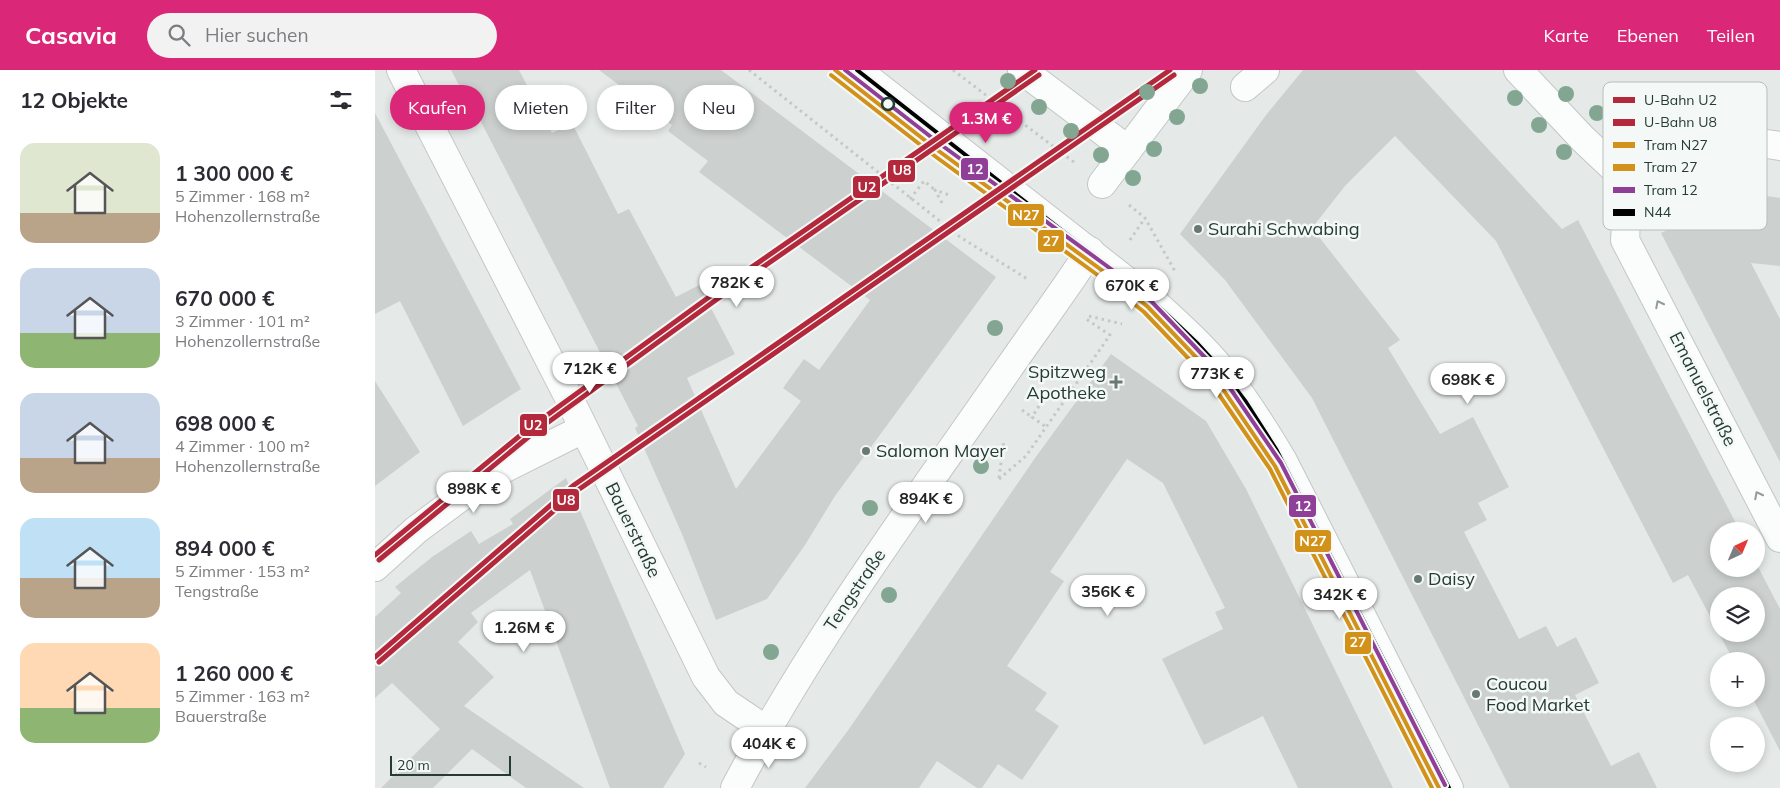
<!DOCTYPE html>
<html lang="de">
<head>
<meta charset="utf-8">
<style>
	:root { --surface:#fff; --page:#f2f2f3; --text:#2b2b33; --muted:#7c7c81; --accent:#db2777 }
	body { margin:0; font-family:Mulish,sans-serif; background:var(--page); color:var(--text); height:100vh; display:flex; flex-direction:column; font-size:19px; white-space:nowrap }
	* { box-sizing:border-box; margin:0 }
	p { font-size:16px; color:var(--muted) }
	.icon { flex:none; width:28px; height:28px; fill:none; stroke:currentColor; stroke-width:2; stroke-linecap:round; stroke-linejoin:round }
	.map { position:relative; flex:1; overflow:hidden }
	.side { display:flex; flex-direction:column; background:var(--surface); width:375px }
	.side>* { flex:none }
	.hud { position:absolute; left:15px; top:15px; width:475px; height:45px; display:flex; gap:10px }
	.needle { width:32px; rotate:44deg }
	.controls { position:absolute; left:1335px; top:452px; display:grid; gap:10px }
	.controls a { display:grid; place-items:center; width:55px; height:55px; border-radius:50%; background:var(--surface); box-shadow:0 2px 8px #0003; font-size:25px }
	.scale { position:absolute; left:15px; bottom:12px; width:121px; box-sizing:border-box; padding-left:5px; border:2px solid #253b36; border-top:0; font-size:14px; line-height:18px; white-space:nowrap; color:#253b36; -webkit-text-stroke:4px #f4f8f6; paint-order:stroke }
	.price { position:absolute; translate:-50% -42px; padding:0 11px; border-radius:18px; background:#fff; color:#222; font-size:16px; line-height:32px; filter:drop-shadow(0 1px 2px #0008) }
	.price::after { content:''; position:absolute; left:50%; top:30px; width:15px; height:11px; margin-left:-8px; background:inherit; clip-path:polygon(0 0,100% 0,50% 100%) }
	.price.active { background:var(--accent); color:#fff }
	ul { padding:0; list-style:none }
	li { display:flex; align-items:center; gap:15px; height:125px; padding:0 20px }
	li span { display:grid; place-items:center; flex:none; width:140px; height:100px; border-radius:15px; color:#555 }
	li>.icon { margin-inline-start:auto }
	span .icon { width:60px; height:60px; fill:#fffc; stroke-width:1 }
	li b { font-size:21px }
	h2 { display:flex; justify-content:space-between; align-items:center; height:60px; padding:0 20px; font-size:21px }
	.pill { padding:0 18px; border-radius:22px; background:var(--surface); box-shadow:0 2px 8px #0003; font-size:18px; line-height:45px }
	.pill.active { background:var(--accent); color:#fff }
	header { display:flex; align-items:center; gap:30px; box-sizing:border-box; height:70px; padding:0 25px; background:var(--accent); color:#fff }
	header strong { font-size:24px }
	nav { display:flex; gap:28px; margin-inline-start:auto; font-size:18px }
	.search { width:350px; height:45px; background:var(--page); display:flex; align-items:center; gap:12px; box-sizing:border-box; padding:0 18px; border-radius:28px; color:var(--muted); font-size:19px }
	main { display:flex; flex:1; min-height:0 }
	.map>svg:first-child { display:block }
</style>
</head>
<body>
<header>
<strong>Casavia</strong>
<div class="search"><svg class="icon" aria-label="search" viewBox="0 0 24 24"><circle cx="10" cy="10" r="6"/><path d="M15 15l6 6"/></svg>Hier suchen</div>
<nav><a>Karte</a><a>Ebenen</a><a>Teilen</a></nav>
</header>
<main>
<section class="side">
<h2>12 Objekte<svg class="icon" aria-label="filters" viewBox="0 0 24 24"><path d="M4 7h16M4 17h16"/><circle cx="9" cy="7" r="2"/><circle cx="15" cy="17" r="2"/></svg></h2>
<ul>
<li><span style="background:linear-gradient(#dfe7d0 70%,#b9a48a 0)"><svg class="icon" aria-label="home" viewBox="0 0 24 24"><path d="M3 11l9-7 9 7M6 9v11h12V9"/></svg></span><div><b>1 300 000 €</b><p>5 Zimmer · 168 m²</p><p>Hohenzollernstraße</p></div></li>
<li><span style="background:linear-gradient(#c9d6e8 65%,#8fb573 0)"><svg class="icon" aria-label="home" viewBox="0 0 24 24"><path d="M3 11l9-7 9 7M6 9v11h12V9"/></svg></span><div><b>670 000 €</b><p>3 Zimmer · 101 m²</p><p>Hohenzollernstraße</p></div></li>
<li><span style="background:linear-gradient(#c9d6e8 65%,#b9a48a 0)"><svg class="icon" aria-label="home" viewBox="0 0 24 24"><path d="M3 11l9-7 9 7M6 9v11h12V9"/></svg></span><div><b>698 000 €</b><p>4 Zimmer · 100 m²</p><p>Hohenzollernstraße</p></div></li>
<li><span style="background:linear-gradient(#bfe0f5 60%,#b9a48a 0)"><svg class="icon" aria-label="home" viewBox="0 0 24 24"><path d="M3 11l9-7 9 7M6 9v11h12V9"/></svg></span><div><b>894 000 €</b><p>5 Zimmer · 153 m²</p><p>Tengstraße</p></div></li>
<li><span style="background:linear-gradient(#ffd9b3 65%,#8fb573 0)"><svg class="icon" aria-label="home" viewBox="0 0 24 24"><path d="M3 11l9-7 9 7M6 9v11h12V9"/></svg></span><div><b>1 260 000 €</b><p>5 Zimmer · 163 m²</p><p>Bauerstraße</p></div></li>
</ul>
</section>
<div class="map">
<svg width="1405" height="718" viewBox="0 0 1405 718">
	<rect width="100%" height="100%" fill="#e5eae8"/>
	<!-- building -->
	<path fill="#ccd1cf" d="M 76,0 L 144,0 L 177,63 L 197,53 L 243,144 L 254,139 L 301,227 L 324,215 L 360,284 L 312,308 L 361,419 L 426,331 L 408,318 L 429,289 L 444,300 L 495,230 L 324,102 L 333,91 L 293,61 L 297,55 L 224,0 L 346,0 L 621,207 L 460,426 L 430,475 L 392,529 L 341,550 L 307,464 L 260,358 L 263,356 L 105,50 L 103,51 Z
		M 928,0 L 1040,0 L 1187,159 L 1203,150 L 1365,461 L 1344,461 L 1344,499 L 1381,499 L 1381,493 L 1405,539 L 1405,681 L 1378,629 L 1381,629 L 1381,591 L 1359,591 L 1344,564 L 1381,564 L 1381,526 L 1344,526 L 1344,563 L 1313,505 L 1298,513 L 1121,171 L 1020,66 L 970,116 L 937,158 L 1025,270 L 1013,278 L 1065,364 L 1098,347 L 1134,417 L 1103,433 L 1112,450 L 1089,462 L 1144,569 L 1171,556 L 1182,577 L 1201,567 L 1224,613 L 1200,625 L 1236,696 L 1264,682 L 1282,718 L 1135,718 L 937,328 L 850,210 L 805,164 L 891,45 Z
		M 0,43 L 146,319 L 88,356 L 25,231 L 0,244 Z
		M 1371,123 L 1405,128 L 1405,196 L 1376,193 L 1405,249 L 1405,392 L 1286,163 Z
		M 736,284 L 831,351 L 871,419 L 1018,718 L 923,718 L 888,646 L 829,675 L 787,589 L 848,559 L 840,542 L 850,538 L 788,413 L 752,389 L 675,502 L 689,511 L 632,596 L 672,623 L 660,640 L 684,656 L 647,710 L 623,694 L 607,718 L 602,718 L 562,691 L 544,718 L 430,718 L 474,659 L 660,388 Z
		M 0,311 L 45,382 L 0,416 Z
		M 191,408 L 310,684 L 288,718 L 235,718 L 155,500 L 96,543 L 103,552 L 83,572 L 119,607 L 89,636 L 209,718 L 151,718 L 97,679 L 58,718 L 6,718 L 65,659 L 17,613 L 0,628 L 0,547 L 26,523 L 20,517 L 57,487 L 96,461 L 104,474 L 138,454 L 135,449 Z"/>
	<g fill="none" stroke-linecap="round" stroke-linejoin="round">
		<defs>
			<path id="pedestrian" d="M 647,0 L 753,80
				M 1143,0 L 1208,69 L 1261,119
				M 870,17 L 890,0
				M 727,114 L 813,0"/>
			<path id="minor" d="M 26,0 L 193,326 L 331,607 L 351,633 L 391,660
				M 1405,76 C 1354,67 1309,64 1271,107 C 1262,117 1253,129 1251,143 C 1250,152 1251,161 1250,170 L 1405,468
				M 0,497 L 41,460 L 114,406 L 208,359
				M 360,718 C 438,570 538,436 633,299 C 660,260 689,221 715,181"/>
			<path id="tertiary" d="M 482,0 L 781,234 C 804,255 827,276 846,299 C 870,328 889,359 908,391 L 1074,718"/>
		</defs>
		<!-- pedestrian casing -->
		<use href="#pedestrian" stroke="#c2c7c5" stroke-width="30"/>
		<!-- minor casing -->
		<use href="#minor" stroke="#c2c7c5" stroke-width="30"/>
		<!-- tertiary casing -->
		<use href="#tertiary" stroke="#c2c7c5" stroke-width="30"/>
		<!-- path -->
		<path stroke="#c2cac6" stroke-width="3" stroke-dasharray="2.5 4" stroke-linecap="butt" d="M 374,0 L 585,167 L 654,210
			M 578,0 L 700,93
			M 535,129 L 549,111 L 560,120
			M 567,133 L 560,120 L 574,125
			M 754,135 L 770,148 L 801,203
			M 755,170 L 770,148
			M 714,246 L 747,254
			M 664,336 L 657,347 L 671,357
			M 647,340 L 657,347
			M 624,408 L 629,370
			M 624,409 L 651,386 L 735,265 L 711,249
			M 324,693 L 331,697"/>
		<!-- pedestrian -->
		<use href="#pedestrian" stroke="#fbfcfc" stroke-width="28"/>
		<!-- minor -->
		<use href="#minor" stroke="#fbfcfc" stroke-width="28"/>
		<!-- tertiary -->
		<use href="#tertiary" stroke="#fbfcfc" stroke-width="28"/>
		<defs>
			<path id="bus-1" d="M 482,0 L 781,234 L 823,274 L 846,299 L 871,332 L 901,379 L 1074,718"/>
		</defs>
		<!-- bus-1 casing -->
		<use href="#bus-1" stroke="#f4f8f6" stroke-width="8"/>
		<!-- bus-1 -->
		<use href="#bus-1" stroke="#000" stroke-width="4"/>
		<defs>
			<path id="tram-1" d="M 460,0 L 561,79 L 732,204 L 773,237 L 839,306 L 900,396 L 1064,718"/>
			<path id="tram-2" d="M 456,5 L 557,84 L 728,209 L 769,242 L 834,310 L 895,399 L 1057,718"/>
			<path id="tram-3" d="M 470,0 L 565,74 L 736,199 L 777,232 L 844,302 L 906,393 L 1070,715"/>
		</defs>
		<!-- tram-1 casing -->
		<use href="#tram-1" stroke="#f4f8f6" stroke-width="8"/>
		<!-- tram-2 casing -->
		<use href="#tram-2" stroke="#f4f8f6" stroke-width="8"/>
		<!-- tram-3 casing -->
		<use href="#tram-3" stroke="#f4f8f6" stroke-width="8"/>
		<!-- tram-1 -->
		<use href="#tram-1" stroke="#d29119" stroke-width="4"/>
		<!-- tram-2 -->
		<use href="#tram-2" stroke="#d29119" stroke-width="4"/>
		<!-- tram-3 -->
		<use href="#tram-3" stroke="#903f98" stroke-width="4"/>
		<defs>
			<path id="metro-1" d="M 0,485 L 153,359 L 341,222 L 660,0
				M 0,587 L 199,415 L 795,0"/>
			<path id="metro-2" d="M 4,490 L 157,364 L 345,227 L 664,5
				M 4,592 L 203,420 L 799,5"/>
		</defs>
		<!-- metro-1 casing -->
		<use href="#metro-1" stroke="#f4f8f6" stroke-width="9"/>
		<!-- metro-2 casing -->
		<use href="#metro-2" stroke="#f4f8f6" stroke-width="9"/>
		<!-- metro-1 -->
		<use href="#metro-1" stroke="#b4283c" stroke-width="5"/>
		<!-- metro-2 -->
		<use href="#metro-2" stroke="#b4283c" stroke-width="5"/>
	</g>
	<!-- trees -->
	<g fill="#83a693">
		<circle cx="633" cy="11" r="8"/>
		<circle cx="825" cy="16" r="8"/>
		<circle cx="772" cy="22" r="8"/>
		<circle cx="1191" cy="24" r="8"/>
		<circle cx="1140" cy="28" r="8"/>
		<circle cx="664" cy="37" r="8"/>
		<circle cx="1222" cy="43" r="8"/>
		<circle cx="802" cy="47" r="8"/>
		<circle cx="1164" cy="55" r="8"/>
		<circle cx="696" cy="61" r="8"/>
		<circle cx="779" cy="79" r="8"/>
		<circle cx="1189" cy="82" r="8"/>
		<circle cx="726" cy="85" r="8"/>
		<circle cx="758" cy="108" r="8"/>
		<circle cx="620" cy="258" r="8"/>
		<circle cx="606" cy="396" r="8"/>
		<circle cx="495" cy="438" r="8"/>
		<circle cx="514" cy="525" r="8"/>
		<circle cx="396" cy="582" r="8"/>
		<circle cx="419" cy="673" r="8"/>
	</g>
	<!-- one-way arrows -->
	<defs><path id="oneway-chevron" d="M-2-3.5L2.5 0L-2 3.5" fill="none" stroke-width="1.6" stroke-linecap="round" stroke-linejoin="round" transform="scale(1.25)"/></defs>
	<g stroke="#909c99">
		<use href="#oneway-chevron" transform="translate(1284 234) rotate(-117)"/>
		<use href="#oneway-chevron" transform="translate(1383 425) rotate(-117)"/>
	</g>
	<!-- markers -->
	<circle fill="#f4f8f6" stroke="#253b36" stroke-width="2.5" cx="513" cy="34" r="6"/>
	<g fill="#687874" stroke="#f4f8f6" stroke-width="2">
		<circle cx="823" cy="159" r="5"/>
		<path d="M738.5 304.5h5v5h5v5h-5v5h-5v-5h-5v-5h5z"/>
		<circle cx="491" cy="381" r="5"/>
		<circle cx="1043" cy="509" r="5"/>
		<circle cx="1101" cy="624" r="5"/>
	</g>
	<g text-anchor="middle" stroke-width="5" stroke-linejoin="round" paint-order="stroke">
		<!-- poi labels -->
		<g font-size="18" fill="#253b36" stroke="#f4f8f6" text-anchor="start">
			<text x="833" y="165">Surahi Schwabing</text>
			<text x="731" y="308" text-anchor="end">Spitzweg<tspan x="731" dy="21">Apotheke</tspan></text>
			<text x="501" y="387">Salomon Mayer</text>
			<text x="1053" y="515">Daisy</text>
			<text x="1111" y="620">Coucou<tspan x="1111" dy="21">Food Market</tspan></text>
		</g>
		<!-- street labels -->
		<g font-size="18" fill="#253b36" stroke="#f4f8f6">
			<text transform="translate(1328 319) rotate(63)" y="6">Emanuelstraße</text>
			<text transform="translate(258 460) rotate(64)" y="6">Bauerstraße</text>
			<text transform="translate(480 520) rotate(-56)" y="6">Tengstraße</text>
		</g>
	</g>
	<!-- legend -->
	<rect x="1228" y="12" width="164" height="148" rx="8" fill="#f4f8f6" stroke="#b6bfbc" stroke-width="1"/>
	<rect x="1238" y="27" width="22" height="6" fill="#b4283c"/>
	<rect x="1238" y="49" width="22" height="7" fill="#b4283c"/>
	<rect x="1238" y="72" width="22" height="6" fill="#d29119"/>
	<rect x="1238" y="94" width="22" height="7" fill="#d29119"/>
	<rect x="1238" y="117" width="22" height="6" fill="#903f98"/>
	<rect x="1238" y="139" width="22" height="7" fill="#000"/>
	<g font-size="14" fill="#253b36">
		<text x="1269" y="35">U-Bahn U2</text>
		<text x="1269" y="57">U-Bahn U8</text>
		<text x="1269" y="80">Tram N27</text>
		<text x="1269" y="102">Tram 27</text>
		<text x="1269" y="125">Tram 12</text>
		<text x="1269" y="147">N44</text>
	</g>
	<g stroke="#f4f8f6" stroke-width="2">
		<rect x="585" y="87" width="29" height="24" rx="5" fill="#903f98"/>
		<rect x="512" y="89" width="29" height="24" rx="5" fill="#b4283c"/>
		<rect x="477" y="105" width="29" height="24" rx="5" fill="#b4283c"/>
		<rect x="632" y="133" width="38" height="24" rx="5" fill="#d29119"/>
		<rect x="662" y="159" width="28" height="24" rx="5" fill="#d29119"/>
		<rect x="144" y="343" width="29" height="24" rx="5" fill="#b4283c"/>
		<rect x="177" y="418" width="28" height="24" rx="5" fill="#b4283c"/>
		<rect x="913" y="424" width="29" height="24" rx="5" fill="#903f98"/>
		<rect x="919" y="459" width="38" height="24" rx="5" fill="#d29119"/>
		<rect x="969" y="561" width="28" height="24" rx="5" fill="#d29119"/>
	</g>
	<g font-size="14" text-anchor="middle" font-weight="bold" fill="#fff">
		<text x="600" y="104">12</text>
		<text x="527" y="105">U8</text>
		<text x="492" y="122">U2</text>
		<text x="651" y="150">N27</text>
		<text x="676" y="176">27</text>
		<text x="158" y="360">U2</text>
		<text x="191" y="435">U8</text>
		<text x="928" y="441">12</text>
		<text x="938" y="476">N27</text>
		<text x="983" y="577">27</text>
	</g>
</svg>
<div class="controls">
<a><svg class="needle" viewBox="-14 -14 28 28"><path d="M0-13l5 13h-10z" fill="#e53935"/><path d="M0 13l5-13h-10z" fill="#7c7c81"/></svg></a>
<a><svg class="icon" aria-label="layers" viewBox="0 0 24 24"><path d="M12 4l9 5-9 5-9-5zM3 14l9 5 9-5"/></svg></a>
<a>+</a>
<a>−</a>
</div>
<div class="scale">20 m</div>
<b class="price active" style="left:611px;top:74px">1.3M €</b>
<b class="price" style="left:362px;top:238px">782K €</b>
<b class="price" style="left:757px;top:241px">670K €</b>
<b class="price" style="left:215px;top:324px">712K €</b>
<b class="price" style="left:842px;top:329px">773K €</b>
<b class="price" style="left:1093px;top:335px">698K €</b>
<b class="price" style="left:99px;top:444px">898K €</b>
<b class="price" style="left:551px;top:454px">894K €</b>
<b class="price" style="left:733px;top:547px">356K €</b>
<b class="price" style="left:965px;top:550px">342K €</b>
<b class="price" style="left:149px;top:583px">1.26M €</b>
<b class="price" style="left:394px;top:699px">404K €</b>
<div class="hud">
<a class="pill active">Kaufen</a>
<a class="pill">Mieten</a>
<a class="pill">Filter</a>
<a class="pill">Neu</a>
</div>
</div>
</main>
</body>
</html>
